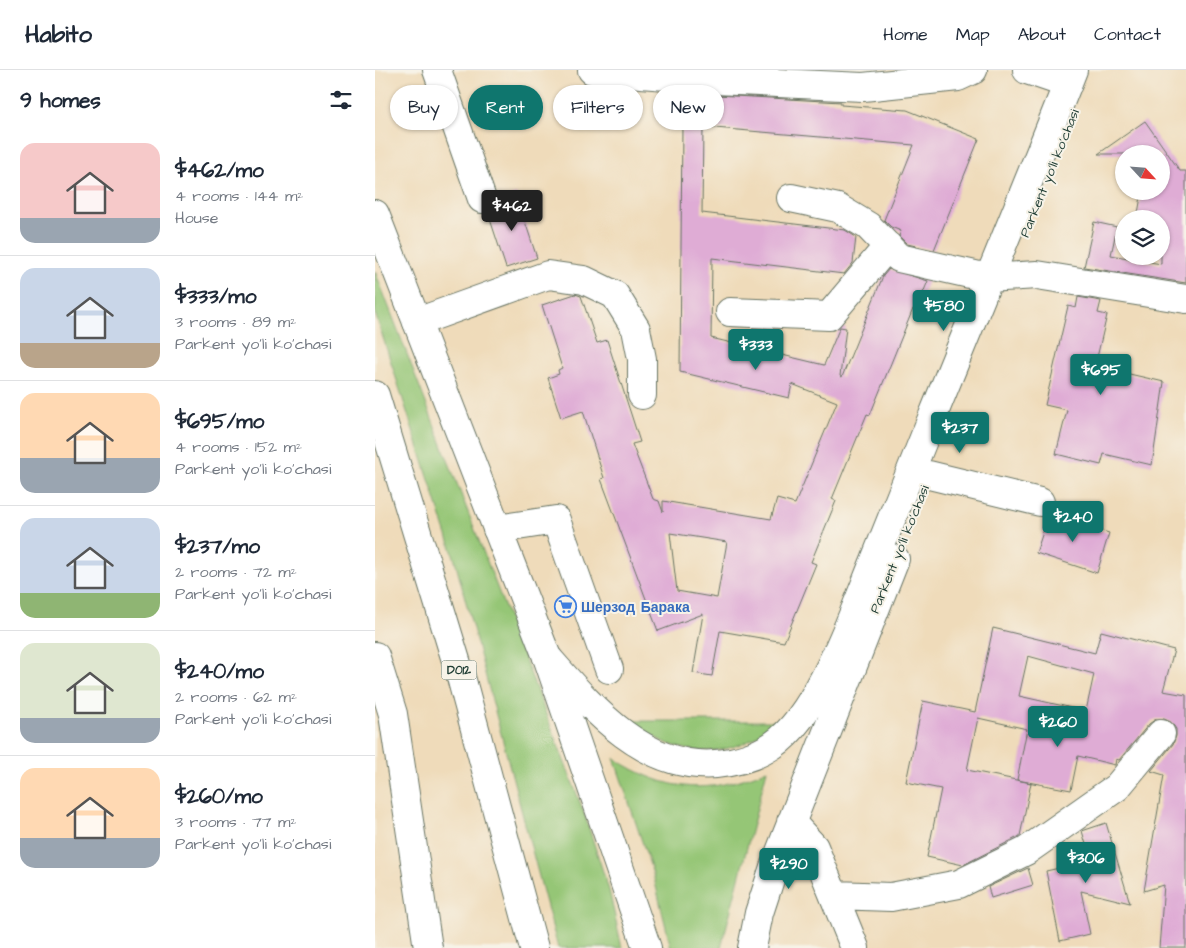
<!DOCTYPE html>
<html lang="en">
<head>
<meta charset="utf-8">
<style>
	:root { --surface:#fff; --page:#f6f6f7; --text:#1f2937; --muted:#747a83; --line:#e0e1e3; --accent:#0f766e }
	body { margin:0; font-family:"Architects Daughter",sans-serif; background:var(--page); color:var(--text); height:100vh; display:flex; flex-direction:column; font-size:19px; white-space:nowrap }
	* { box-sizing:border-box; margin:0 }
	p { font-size:16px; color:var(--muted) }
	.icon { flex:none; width:28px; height:28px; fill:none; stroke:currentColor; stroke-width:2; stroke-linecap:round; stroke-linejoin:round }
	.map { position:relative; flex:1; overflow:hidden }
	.details { display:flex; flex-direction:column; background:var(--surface); width:375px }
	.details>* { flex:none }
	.top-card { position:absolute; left:15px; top:15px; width:475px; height:45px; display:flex; gap:10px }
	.needle { width:32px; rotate:116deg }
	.buttons { position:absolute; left:740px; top:75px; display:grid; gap:10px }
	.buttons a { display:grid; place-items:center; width:55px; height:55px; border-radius:50%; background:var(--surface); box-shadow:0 1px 4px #0004; font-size:25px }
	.price { position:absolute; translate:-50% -42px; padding:0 11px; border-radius:5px; background:var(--accent); color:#fff; font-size:16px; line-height:32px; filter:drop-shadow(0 1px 2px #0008) }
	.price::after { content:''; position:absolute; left:50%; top:30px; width:15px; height:11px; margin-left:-8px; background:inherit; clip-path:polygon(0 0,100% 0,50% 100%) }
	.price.current { background:#222; color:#fff }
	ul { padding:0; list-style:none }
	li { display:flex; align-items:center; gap:15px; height:125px; padding:0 20px }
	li+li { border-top:1px solid var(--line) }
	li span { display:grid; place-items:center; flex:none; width:140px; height:100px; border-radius:15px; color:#555 }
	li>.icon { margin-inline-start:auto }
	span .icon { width:60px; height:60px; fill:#fffc; stroke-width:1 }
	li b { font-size:21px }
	h2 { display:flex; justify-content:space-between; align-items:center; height:60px; padding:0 20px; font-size:21px }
	.pill { padding:0 18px; border-radius:22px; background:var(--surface); box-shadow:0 1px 4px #0004; font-size:18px; line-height:45px }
	.pill.current { background:var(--accent); color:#fff }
	header { display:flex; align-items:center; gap:30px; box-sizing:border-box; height:70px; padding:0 25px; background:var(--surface); border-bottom:1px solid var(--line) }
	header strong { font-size:24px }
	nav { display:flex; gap:28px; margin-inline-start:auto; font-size:18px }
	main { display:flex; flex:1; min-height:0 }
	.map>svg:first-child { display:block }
</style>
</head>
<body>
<header>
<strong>Habito</strong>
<nav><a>Home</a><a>Map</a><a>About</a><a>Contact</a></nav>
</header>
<main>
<section class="details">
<h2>9 homes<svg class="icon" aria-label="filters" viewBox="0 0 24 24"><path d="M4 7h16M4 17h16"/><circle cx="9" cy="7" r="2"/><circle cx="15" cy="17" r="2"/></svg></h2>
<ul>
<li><span style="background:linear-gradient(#f6c9c9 75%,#9aa5b1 0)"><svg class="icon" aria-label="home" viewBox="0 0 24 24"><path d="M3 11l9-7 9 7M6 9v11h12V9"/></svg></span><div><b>$462/mo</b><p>4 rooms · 144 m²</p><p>House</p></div></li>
<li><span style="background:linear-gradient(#c9d6e8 75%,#b9a48a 0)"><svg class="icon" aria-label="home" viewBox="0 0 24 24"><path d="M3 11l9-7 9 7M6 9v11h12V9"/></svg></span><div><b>$333/mo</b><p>3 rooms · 89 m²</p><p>Parkent yo'li ko'chasi</p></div></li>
<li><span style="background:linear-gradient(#ffd9b3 65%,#9aa5b1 0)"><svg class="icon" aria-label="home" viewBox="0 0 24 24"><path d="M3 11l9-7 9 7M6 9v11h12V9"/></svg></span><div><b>$695/mo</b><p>4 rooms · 152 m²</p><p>Parkent yo'li ko'chasi</p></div></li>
<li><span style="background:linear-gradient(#c9d6e8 75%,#8fb573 0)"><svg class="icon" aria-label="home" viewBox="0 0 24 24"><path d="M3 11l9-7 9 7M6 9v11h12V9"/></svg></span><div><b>$237/mo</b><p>2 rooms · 72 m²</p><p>Parkent yo'li ko'chasi</p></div></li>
<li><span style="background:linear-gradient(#dfe7d0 75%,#9aa5b1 0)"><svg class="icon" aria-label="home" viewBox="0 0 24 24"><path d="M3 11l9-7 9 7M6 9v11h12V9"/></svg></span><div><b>$240/mo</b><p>2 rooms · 62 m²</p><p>Parkent yo'li ko'chasi</p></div></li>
<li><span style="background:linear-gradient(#ffd9b3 70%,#9aa5b1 0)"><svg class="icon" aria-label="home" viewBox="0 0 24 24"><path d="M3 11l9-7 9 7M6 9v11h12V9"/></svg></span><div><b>$260/mo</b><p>3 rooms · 77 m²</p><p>Parkent yo'li ko'chasi</p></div></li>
</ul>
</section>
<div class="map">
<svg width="811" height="878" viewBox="0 0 811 878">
	<rect width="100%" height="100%" fill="#f7f3e8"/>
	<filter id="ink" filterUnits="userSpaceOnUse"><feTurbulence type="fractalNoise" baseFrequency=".02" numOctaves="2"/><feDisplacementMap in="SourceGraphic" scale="10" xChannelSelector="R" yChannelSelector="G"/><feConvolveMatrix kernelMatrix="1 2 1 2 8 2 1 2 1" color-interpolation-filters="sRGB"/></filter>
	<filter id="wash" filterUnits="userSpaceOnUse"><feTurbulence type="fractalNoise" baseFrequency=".0096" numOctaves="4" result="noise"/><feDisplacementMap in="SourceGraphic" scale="20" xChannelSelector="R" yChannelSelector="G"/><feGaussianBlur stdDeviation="1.12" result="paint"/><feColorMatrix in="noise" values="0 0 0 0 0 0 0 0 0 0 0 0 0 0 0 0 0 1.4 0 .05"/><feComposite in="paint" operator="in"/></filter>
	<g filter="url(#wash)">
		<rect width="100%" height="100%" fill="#efdbba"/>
		<!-- green -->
		<path fill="#95c676" stroke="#5a8255" d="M 0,201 L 208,740 L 234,820 L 247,878 L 183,878 L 79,487 L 0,243 Z
			M 256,651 L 406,651 C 356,690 306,692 256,651 Z
			M 239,688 C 293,723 334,725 392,700 L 346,878 L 296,878 L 278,804 Z"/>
		<g id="blocks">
			<!-- building -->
			<path fill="#dfacd5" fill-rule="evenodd" d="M 306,23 L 466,32 L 466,35 L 532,40 L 604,69 L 559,180 L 532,174 L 524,166 L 526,161 L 516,157 L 509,150 L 539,75 L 328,57 L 327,143 L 470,160 L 481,167 L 478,193 L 469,204 L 337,188 L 336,268 L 449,295 L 465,257 L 471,258 L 465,306 L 467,307 L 508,206 L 514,199 L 553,211 L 541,240 L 538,239 L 495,345 L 492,344 L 457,429 L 461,431 L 436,492 L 441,494 L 409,572 L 345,561 L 337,606 L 318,603 L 328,544 L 283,561 L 226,409 L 229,408 L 208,341 L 186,348 L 173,308 L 184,304 L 183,300 L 187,298 L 167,235 L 200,224 L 206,226 L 222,273 L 232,270 L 265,372 L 257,374 L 278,429 L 284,431 L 288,442 L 288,431 L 396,449 L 402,429 L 420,434 L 462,332 L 417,314 L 414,328 L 305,302 L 307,55 L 304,55 ZM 295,463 L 352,472 L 342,528 L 302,521 Z
				M 770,51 L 805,101 L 811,101 L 811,213 L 709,197 L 719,152 L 742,157 L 736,185 L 786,194 L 786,149 L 762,149 L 767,121 L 786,121 L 786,84 L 723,84 Z
				M 141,124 L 162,188 L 131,198 L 113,143 L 119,139 L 122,131 Z
				M 703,227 L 726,231 L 723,243 L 732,245 L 720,296 L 789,312 L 777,395 L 729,384 L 726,395 L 681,384 L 692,340 L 670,335 L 693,236 L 701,238 Z
				M 674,444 L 734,463 L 722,503 L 661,483 Z
				M 618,558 L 720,583 L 726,561 L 799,580 L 788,621 L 811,625 L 811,878 L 784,878 L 789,815 L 769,821 L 789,705 L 776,701 L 798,674 L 801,666 L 801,659 L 796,652 L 789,649 L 781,649 L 774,654 L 744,690 L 741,689 L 740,695 L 703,686 L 696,720 L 642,710 L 652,659 L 603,648 L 592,700 L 656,713 L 645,766 L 588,795 L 552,787 L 566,719 L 531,712 L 548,631 L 600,642 ZM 653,586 L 719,604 L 711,641 L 644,626 Z
				M 731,753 L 755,833 L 706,821 L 715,864 L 685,871 L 671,801 L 716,791 L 707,761 Z
				M 653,798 L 658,815 L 616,828 L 613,817 Z"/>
		</g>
	</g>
	<g filter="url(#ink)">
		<use href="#blocks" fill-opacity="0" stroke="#687463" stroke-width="1"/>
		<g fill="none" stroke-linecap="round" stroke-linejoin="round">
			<defs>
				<path id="minor" d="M 62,0 L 107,129
					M 217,0 L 340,10 L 488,17 L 583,7 L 598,0
					M 652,0 L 693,14
					M 416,128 L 463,138 L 493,156 L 524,188 L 613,208 L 662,205 L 811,229
					M 355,242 L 454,246 L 513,176
					M 42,252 L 173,205 L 209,210 L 240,225 L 261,259 L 267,289 L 267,325
					M 554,405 L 665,432
					M 122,459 L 181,450 L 234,599
					M 0,586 L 18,644 L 53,878
					M 172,587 C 216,637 268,700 341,694 C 361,692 382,686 398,675 C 444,644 479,541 500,490 C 519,443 538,395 557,348 C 604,232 652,117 698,0
					M 416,752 L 439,777 L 480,878
					M 459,825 L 516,827 L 584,814 L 651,781 L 742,717 L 786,664
					M 377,878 L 384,843 L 399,797 L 520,489"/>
				<path id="highway" d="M 0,144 L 172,587 L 272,878
					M 0,325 L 86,607 L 159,878"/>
			</defs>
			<!-- minor casing -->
			<use href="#minor" stroke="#687463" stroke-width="30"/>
			<!-- highway casing -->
			<use href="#highway" stroke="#687463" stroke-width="30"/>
			<!-- minor -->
			<use href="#minor" stroke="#fff" stroke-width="28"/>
			<!-- highway -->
			<use href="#highway" stroke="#fff" stroke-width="28"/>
		</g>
	</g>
	<!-- icons -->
	<defs>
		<symbol id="supermarket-ring" viewBox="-11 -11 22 22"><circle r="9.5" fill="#f7f3e8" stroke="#3f7fe0" stroke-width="1.5"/><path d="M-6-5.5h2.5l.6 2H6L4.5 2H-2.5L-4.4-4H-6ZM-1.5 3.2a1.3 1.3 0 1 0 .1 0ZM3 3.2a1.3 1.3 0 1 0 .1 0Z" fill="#3f7fe0"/></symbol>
	</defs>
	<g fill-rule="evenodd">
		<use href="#supermarket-ring" x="178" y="524" width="25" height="25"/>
	</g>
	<g text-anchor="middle" stroke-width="4" stroke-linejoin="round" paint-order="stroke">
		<!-- shield labels -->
		<rect fill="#f7f3e8" stroke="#60746a" stroke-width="1" x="66.5" y="590.5" width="35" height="19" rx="4"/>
		<g font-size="12" font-weight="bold" fill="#1f3d34">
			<text x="84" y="604">D012</text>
		</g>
		<!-- street labels -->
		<g font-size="14" fill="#1f3d34" stroke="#f7f3e8">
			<text transform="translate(674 103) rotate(-68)" y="5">Parkent yo'li ko'chasi</text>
			<text transform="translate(524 479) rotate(-68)" y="5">Parkent yo'li ko'chasi</text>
		</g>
		<!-- shop labels -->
		<g font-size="14" font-weight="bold" fill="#366cbe" stroke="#f7f3e8" text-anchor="start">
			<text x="206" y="542">Шерзод Барака</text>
		</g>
	</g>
</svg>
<div class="buttons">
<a><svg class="needle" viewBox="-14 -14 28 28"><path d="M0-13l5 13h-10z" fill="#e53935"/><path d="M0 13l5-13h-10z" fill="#747a83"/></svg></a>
<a><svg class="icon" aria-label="layers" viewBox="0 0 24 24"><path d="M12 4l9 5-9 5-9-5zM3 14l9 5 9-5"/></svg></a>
</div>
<b class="price current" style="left:137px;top:162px">$462</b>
<b class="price" style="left:569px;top:262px">$580</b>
<b class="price" style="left:381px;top:301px">$333</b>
<b class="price" style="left:726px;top:326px">$695</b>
<b class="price" style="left:585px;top:384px">$237</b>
<b class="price" style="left:698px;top:473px">$240</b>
<b class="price" style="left:683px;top:678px">$260</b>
<b class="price" style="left:711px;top:814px">$306</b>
<b class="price" style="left:414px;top:820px">$290</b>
<div class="top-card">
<a class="pill">Buy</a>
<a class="pill current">Rent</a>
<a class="pill">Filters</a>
<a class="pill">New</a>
</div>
</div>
</main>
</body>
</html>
